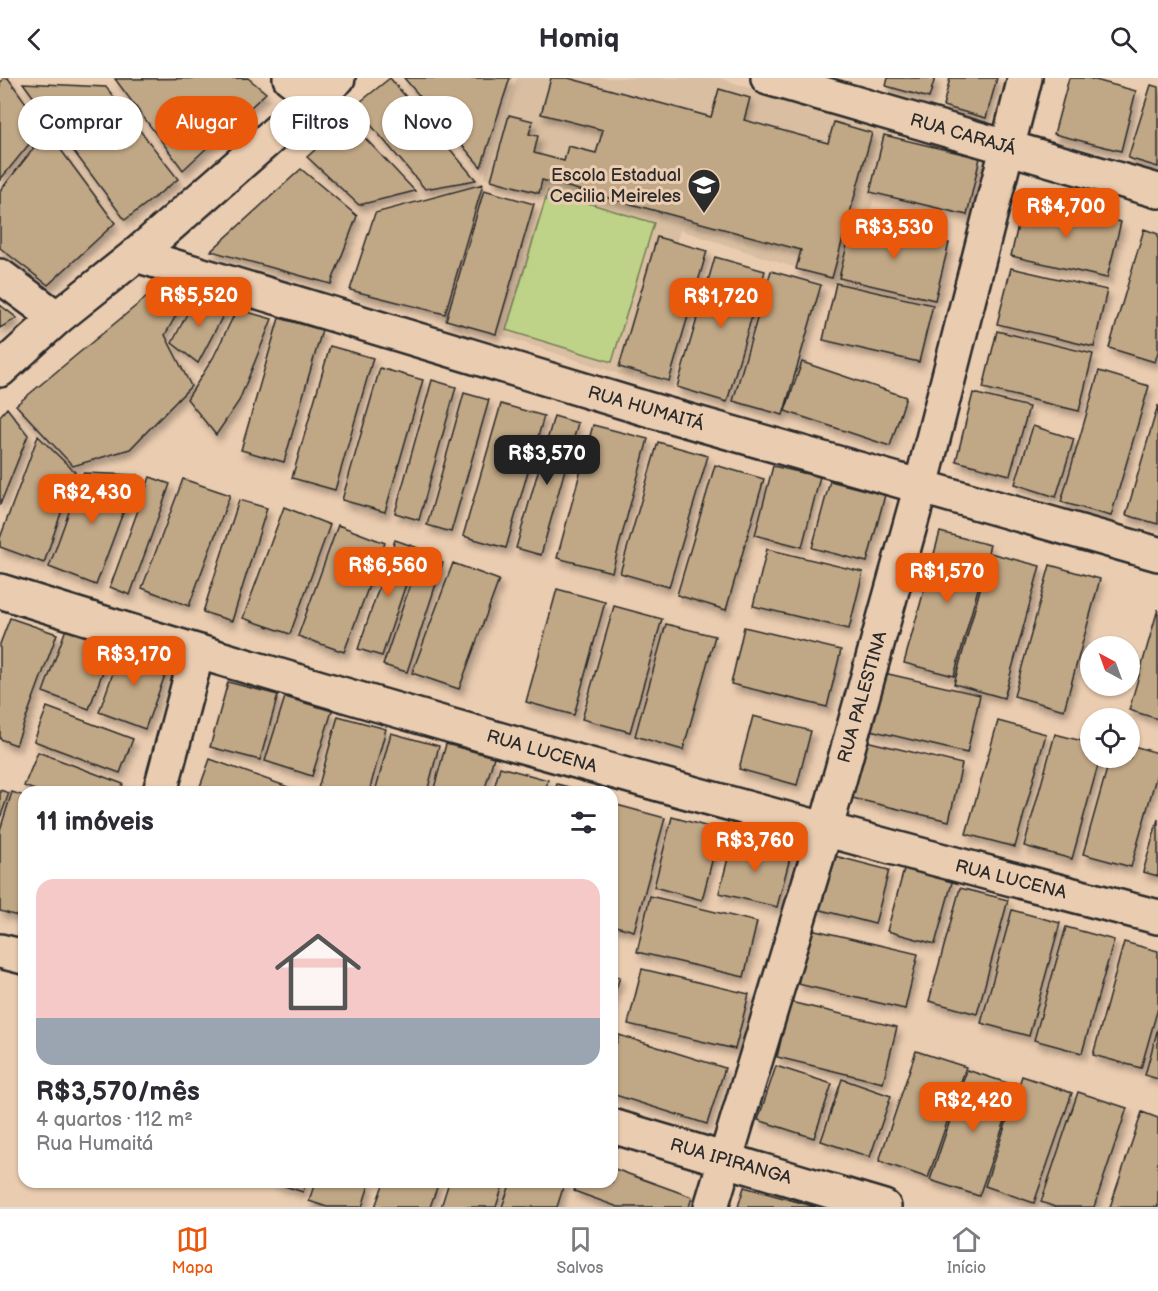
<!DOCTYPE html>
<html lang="pt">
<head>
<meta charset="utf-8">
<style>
	:root { --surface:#fff; --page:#f2f2f3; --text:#2b2b33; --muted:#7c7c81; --line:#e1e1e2; --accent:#ea580c }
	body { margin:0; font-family:"Balsamiq Sans",sans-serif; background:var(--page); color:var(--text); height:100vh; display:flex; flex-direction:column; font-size:22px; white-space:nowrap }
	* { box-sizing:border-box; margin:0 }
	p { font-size:20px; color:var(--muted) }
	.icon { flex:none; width:33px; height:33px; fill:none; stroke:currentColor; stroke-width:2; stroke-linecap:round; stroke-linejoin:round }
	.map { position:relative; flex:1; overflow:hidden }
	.panel { position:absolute; left:18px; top:708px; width:600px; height:402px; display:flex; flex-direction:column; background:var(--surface); border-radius:18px; box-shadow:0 2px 4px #0004 }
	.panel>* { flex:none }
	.top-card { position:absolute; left:18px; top:18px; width:600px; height:54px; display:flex; gap:12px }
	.needle { width:39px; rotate:319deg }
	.buttons { position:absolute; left:1080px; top:558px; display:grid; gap:12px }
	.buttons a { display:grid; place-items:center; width:60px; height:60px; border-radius:50%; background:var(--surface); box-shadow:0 2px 4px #0004; font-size:30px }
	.price { position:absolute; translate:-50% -51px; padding:0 14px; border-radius:12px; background:var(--accent); color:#fff; font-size:20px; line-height:39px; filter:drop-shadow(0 2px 3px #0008) }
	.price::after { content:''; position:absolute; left:50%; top:36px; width:18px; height:14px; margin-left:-9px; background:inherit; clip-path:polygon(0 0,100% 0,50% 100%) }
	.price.current { background:#222; color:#fff }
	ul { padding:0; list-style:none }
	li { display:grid; align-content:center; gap:12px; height:318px; padding:0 18px }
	li span { display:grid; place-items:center; height:186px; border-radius:18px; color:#555 }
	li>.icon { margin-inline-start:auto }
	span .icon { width:108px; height:108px; fill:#fffc; stroke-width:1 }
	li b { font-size:26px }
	h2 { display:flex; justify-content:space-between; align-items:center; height:72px; padding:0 18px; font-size:26px }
	.tag { padding:0 21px; border-radius:27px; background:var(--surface); box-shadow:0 2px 4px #0004; font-size:21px; line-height:54px }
	.tag.current { background:var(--accent); color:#fff }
	header { display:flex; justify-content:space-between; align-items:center; height:78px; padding:0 18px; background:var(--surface); font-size:27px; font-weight:700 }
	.tab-bar { display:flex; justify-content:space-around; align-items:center; height:84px; border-top:2px solid var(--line); background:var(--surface); font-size:16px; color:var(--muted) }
	.tab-bar a { display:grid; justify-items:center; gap:3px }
	.tab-bar .current { color:var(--accent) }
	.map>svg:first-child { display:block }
</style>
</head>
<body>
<header><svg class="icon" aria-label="back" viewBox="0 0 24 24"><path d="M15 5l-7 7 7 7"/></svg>Homiq<svg class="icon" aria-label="search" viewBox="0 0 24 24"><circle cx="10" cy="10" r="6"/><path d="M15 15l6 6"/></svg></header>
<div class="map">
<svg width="1158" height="1129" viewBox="0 0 1158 1129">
	<defs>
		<filter id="shadow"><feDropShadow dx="3.5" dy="6" stdDeviation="3" flood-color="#0004"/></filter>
	</defs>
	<rect width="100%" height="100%" fill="#eaccb0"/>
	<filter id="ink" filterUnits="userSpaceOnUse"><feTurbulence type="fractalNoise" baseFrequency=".0167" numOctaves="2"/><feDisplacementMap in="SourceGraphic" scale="12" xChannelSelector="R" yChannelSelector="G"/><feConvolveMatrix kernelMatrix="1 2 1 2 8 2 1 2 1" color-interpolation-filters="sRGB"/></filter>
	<g filter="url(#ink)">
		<!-- built -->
		<path fill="#d9bea1" d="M 517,0 L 719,0 L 895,57 L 846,206 L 680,152 L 632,300 L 500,257 L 545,120 L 484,100 Z"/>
		<!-- green -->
		<path fill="#bfd388" stroke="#757f5a" stroke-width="1.5" d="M 548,113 L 654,145 L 612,284 L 506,252 Z"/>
		<!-- building -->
		<path fill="#c0a785" stroke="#2b2b2b" stroke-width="1.5" filter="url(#shadow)" d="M 4,0 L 8,0 L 43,49 L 0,102 L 0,5 Z
			M 248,0 L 266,15 L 183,92 L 115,1 Z
			M 390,0 L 476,102 L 425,111 L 355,28 Z
			M 404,0 L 510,0 L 481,89 Z
			M 551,0 L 568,0 L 711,39 L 719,11 L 750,20 L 744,42 L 828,65 L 834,44 L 872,55 L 832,200 L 796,191 L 801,172 L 542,102 L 539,115 L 491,102 L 509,37 L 533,43 L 529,56 L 538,58 L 534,75 L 564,83 L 568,68 L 596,75 L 603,52 L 541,36 Z
			M 888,0 L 935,0 L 929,20 L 886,8 Z
			M 950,0 L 997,0 L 986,40 L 943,28 Z
			M 1069,0 L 1088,0 L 1136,13 L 1121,73 L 1054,56 Z
			M 23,5 L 106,9 L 178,101 L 125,142 Z
			M 1151,7 L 1158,9 L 1158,89 L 1128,80 Z
			M 348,42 L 415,113 L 359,127 L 307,79 Z
			M 47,53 L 115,145 L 48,207 L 0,170 L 0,113 Z
			M 884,57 L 980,80 L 967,137 L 870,114 Z
			M 301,91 L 357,138 L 331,206 L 211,173 Z
			M 483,106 L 445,236 L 350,212 L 375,135 Z
			M 484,112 L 534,126 L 496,256 L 446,242 Z
			M 1024,121 L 1121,144 L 1107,200 L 1011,178 Z
			M 853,143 L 949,165 L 935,222 L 839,200 Z
			M 1144,151 L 1158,156 L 1158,274 L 1155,284 L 1109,270 Z
			M 657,159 L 707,173 L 669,303 L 619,289 Z
			M 715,179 L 765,193 L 727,324 L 677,309 Z
			M 1011,190 L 1107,212 L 1094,269 L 997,246 Z
			M 771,193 L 821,207 L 783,337 L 733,323 Z
			M 836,205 L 933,227 L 919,284 L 823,262 Z
			M 154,213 L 187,218 L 165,257 L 191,308 L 130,371 L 73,388 L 16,327 Z
			M 195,220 L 228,228 L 198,285 L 172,265 Z
			M 0,227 L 17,240 L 0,250 Z
			M 237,231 L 272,241 L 239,323 L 216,357 L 187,321 L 213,280 Z
			M 279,240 L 322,252 L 284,384 L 241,372 Z
			M 997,253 L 1093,276 L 1079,333 L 983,310 Z
			M 330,268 L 373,280 L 335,412 L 292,400 Z
			M 802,284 L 906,319 L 890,368 L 785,333 Z
			M 380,290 L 423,302 L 385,434 L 342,422 Z
			M 1099,293 L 1149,308 L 1111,438 L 1061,424 Z
			M 432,302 L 456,309 L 419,442 L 395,435 Z
			M 464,315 L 489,322 L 451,454 L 427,447 Z
			M 973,315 L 1029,329 L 1010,397 L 956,383 Z
			M 501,326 L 544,338 L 506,470 L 463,458 Z
			M 1158,327 L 1158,446 L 1126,437 Z
			M 7,330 L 28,357 L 0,427 L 0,338 Z
			M 554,338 L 578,345 L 541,477 L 516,470 Z
			M 593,347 L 648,361 L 612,494 L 557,480 Z
			M 1033,348 L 1074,361 L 1056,419 L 1015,406 Z
			M 38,358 L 75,394 L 44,485 L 0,469 L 0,460 Z
			M 658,364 L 708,378 L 669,509 L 620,495 Z
			M 715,387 L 764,401 L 726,532 L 677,517 Z
			M 773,388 L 820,399 L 802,469 L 755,457 Z
			M 83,395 L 137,397 L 96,507 L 49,489 Z
			M 150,399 L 170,406 L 130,517 L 110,509 Z
			M 183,401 L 230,417 L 189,528 L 142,510 Z
			M 830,403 L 885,417 L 867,484 L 812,470 Z
			M 239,422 L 267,430 L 232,543 L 203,534 Z
			M 284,429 L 330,447 L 290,556 L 243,540 Z
			M 338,447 L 385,465 L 344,574 L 298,558 Z
			M 940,454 L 990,467 L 954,598 L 904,585 Z
			M 395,462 L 418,470 L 382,578 L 358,571 Z
			M 767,471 L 863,494 L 849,551 L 753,528 Z
			M 990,475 L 1040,488 L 1004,620 L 954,606 Z
			M 420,478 L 443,485 L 407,594 L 383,587 Z
			M 453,485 L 499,502 L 459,611 L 412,595 Z
			M 1050,487 L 1100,501 L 1064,632 L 1014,618 Z
			M 557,511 L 605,524 L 574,637 L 526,624 Z
			M 614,528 L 662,541 L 630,654 L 582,641 Z
			M 1158,531 L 1158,641 L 1129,632 Z
			M 10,540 L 57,556 L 16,667 L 0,661 L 0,566 Z
			M 666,546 L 715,558 L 683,672 L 635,658 Z
			M 67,548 L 114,564 L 89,631 L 43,614 Z
			M 744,549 L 841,572 L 827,629 L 731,606 Z
			M 123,567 L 170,584 L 145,651 L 99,634 Z
			M 884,595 L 980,617 L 967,675 L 870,652 Z
			M 228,604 L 278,617 L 260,682 L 210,669 Z
			M 285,619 L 332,633 L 312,698 L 265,683 Z
			M 47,629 L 133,661 L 120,695 L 34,663 Z
			M 338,638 L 386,651 L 369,714 L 317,714 Z
			M 753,638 L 811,653 L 797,707 L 739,691 Z
			M 998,643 L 1046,656 L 1015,769 L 966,756 Z
			M 391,655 L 439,668 L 427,714 L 375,714 Z
			M 1055,656 L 1090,665 L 1090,680 L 1100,680 L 1072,781 L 1024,768 Z
			M 866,663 L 962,686 L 949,743 L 852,720 Z
			M 446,666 L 494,679 L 484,714 L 433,714 Z
			M 1130,667 L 1158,675 L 1158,692 L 1131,789 L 1083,776 L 1110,680 L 1130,680 Z
			M 38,674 L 123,706 L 120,714 L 40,714 L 24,708 Z
			M 210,681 L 302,714 L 198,714 Z
			M 500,689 L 548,702 L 545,714 L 493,714 Z
			M 557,706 L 588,714 L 554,714 Z
			M 0,712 L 9,715 L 0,740 Z
			M 12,714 L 24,718 L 24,840 L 0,833 L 0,752 Z
			M 617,727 L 665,740 L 634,853 L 612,847 L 612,744 Z
			M 672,739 L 720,752 L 702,822 L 654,809 Z
			M 1158,741 L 1158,798 L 1143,794 Z
			M 733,761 L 791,776 L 777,829 L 719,815 Z
			M 831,777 L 889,792 L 875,846 L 817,831 Z
			M 905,788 L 953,801 L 935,866 L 887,853 Z
			M 960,810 L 1008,822 L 977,936 L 929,923 Z
			M 650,818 L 757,844 L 744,899 L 637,874 Z
			M 1012,832 L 1060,845 L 1029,958 L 981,945 Z
			M 1066,849 L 1114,862 L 1082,975 L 1034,962 Z
			M 811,851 L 918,876 L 905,931 L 798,906 Z
			M 1124,864 L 1158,873 L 1158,930 L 1141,990 L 1093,977 Z
			M 642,891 L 749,916 L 735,971 L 628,946 Z
			M 612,897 L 620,899 L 612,924 Z
			M 790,924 L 897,949 L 883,1005 L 777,979 Z
			M 1158,950 L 1158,1001 L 1145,997 Z
			M 619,957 L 725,990 L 707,1046 L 612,1016 L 612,979 Z
			M 916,973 L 966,989 L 928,1100 L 879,1083 Z
			M 776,988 L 832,1006 L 814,1060 L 758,1042 Z
			M 967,992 L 1017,1008 L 979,1118 L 930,1102 Z
			M 1022,998 L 1072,1015 L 1034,1125 L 985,1108 Z
			M 842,1001 L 891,1018 L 870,1079 L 821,1063 Z
			M 1078,1014 L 1127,1030 L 1094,1129 L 1055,1129 L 1041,1124 Z
			M 1142,1034 L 1158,1040 L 1158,1129 L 1110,1129 Z
			M 612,1090 L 692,1119 L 689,1129 L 618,1129 L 574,1113 L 577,1104 L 612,1104 Z
			M 272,1104 L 306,1104 L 303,1114 Z
			M 315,1104 L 370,1104 L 362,1129 L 327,1129 L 309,1123 Z
			M 384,1104 L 439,1104 L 430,1129 L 375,1129 Z
			M 449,1104 L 504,1104 L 496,1129 L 441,1129 Z
			M 511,1104 L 565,1104 L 557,1129 L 502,1129 Z
			M 744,1109 L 816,1129 L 738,1129 Z"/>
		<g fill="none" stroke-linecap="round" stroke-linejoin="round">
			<defs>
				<path id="minor" d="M 290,0 L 316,19
					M 768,0 L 1158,113
					M 136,177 L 647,331 L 1158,476
					M 0,198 L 57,240
					M 0,513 C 383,633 770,739 1158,839
					M 160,714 L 197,575
					M 0,873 L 24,879
					M 612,1048 L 884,1129
					M 711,1129 L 825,753 L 921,408 L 1025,0"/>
				<path id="major" d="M 0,292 L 57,240 L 136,177 L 338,0"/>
			</defs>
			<!-- minor casing -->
			<use href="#minor" stroke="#2b2b2b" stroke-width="38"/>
			<!-- major casing -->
			<use href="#major" stroke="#2b2b2b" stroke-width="38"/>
			<!-- minor -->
			<use href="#minor" stroke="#eaccb0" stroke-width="33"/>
			<!-- major -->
			<use href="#major" stroke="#eaccb0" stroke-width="33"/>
		</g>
	</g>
	<!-- icons -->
	<defs>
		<symbol id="school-pin" viewBox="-11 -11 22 30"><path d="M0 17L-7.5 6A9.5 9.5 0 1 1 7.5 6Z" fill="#2b2b2b" stroke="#eaccb0"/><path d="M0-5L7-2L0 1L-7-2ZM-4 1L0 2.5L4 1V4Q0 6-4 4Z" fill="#fff"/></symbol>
	</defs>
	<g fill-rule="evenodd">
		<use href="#school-pin" x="685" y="88" width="38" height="52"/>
	</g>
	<g text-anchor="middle" stroke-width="6" stroke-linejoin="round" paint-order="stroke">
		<!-- street labels -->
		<g font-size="18" fill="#2b2b2b" stroke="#eaccb0">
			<text transform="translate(963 56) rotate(16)" y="6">RUA CARAJÁ</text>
			<text transform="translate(646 330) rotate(16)" y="6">RUA HUMAITÁ</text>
			<text transform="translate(862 619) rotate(-74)" y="6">RUA PALESTINA</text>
			<text transform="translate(542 673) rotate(16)" y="6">RUA LUCENA</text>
			<text transform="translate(1011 801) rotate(14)" y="6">RUA LUCENA</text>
			<text transform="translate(731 1083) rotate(16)" y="6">RUA IPIRANGA</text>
		</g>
		<!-- poi labels -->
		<g font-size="18" fill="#2b2b2b" stroke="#eaccb0" text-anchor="end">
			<text x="681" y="103">Escola Estadual<tspan x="681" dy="21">Cecilia Meireles</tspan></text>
		</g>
	</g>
</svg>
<div class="buttons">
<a><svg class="needle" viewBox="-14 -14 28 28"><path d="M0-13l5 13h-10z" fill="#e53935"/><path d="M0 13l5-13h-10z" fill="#7c7c81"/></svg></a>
<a><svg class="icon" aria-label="locate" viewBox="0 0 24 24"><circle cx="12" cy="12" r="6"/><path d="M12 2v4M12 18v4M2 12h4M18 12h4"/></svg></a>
</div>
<b class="price" style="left:1066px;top:161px">R$4,700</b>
<b class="price" style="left:894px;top:182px">R$3,530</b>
<b class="price" style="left:199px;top:250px">R$5,520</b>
<b class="price" style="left:721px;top:251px">R$1,720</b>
<b class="price current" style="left:547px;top:408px">R$3,570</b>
<b class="price" style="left:92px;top:447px">R$2,430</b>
<b class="price" style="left:388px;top:520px">R$6,560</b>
<b class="price" style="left:947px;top:526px">R$1,570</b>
<b class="price" style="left:134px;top:609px">R$3,170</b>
<b class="price" style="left:755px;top:795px">R$3,760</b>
<b class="price" style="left:973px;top:1055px">R$2,420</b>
<div class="top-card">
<a class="tag">Comprar</a>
<a class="tag current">Alugar</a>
<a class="tag">Filtros</a>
<a class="tag">Novo</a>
</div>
<section class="panel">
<h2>11 imóveis<svg class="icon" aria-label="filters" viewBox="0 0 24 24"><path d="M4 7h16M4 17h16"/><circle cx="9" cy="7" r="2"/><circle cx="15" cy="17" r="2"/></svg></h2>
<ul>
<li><span style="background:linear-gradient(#f6c9c9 75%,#9aa5b1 0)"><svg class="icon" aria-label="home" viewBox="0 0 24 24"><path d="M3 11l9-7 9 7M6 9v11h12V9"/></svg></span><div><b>R$3,570/mês</b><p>4 quartos · 112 m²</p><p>Rua Humaitá</p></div></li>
</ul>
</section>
</div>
<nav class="tab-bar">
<a class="current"><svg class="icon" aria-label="map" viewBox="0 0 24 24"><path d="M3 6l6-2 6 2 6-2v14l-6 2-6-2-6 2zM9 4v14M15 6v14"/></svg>Mapa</a>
<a><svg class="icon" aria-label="saved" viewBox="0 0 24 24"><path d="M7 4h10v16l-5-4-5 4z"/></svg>Salvos</a>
<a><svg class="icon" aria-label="home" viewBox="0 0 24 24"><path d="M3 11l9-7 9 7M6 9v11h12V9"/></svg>Início</a>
</nav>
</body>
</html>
